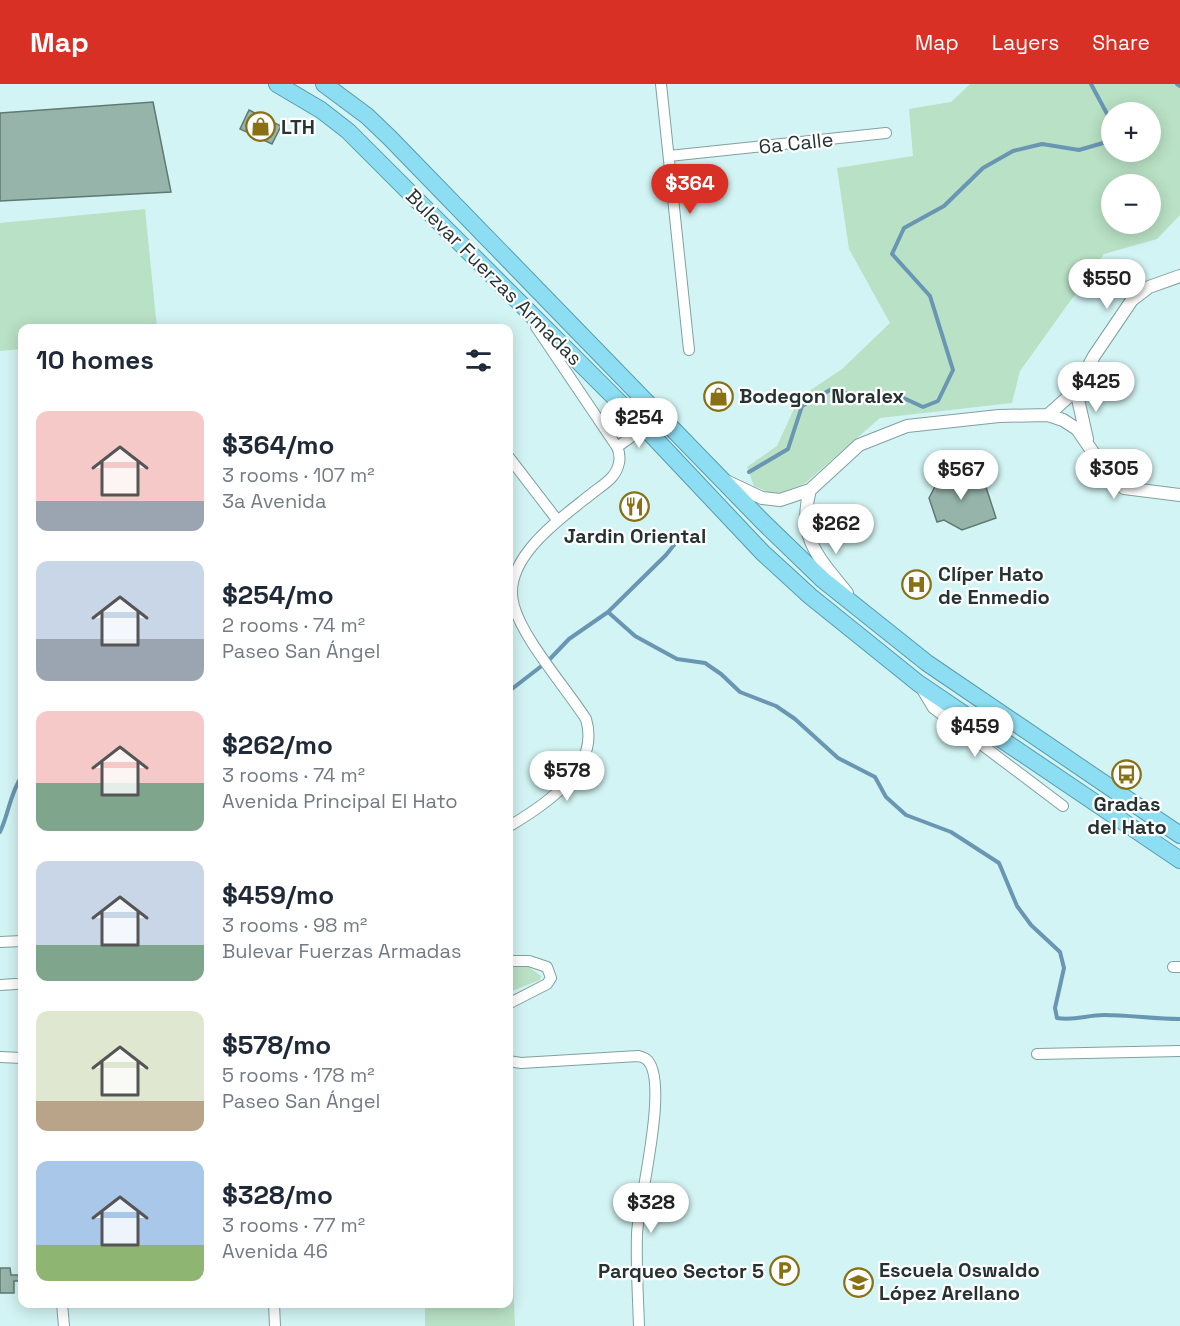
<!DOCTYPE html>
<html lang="en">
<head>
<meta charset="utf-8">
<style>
	:root { --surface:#fff; --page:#f6f6f7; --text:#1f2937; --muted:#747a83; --accent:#d93025 }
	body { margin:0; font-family:"Space Grotesk",sans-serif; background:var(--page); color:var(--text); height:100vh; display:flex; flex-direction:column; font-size:22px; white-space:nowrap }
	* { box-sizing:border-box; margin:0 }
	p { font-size:20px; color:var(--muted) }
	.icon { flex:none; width:33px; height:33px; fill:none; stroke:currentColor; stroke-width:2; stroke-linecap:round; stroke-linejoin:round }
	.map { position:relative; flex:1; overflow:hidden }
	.side { position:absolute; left:18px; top:240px; width:495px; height:984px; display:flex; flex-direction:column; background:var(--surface); border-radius:12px; box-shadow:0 3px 15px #0003 }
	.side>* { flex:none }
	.controls { position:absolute; left:1101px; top:18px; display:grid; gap:12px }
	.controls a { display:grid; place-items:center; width:60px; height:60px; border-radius:50%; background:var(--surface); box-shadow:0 3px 15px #0003; font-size:30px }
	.price { position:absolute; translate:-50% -51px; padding:0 14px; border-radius:21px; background:#fff; color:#222; font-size:20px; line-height:39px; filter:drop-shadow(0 2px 3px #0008) }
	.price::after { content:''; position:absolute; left:50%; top:36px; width:18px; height:14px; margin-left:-9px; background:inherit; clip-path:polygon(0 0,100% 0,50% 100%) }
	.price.current { background:var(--accent); color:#fff }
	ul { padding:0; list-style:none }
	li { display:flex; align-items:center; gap:18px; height:150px; padding:0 18px }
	li span { display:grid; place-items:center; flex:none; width:168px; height:120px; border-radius:12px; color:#555 }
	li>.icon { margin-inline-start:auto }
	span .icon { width:72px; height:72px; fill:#fffc; stroke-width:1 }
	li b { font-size:26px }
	h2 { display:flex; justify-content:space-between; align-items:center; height:72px; padding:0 18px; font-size:26px }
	header { display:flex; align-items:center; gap:36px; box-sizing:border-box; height:84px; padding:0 30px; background:var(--accent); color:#fff }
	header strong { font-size:28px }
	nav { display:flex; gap:33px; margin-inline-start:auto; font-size:21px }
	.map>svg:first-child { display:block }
</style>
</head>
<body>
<header>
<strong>Map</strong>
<nav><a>Map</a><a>Layers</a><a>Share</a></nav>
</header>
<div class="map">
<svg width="1180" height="1242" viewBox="0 0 1180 1242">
	<rect width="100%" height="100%" fill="#d3f4f4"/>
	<!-- green -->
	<path fill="#b9e1c5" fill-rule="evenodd" d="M 970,0 L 1180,0 L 1180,131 L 1157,155 L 1104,170 L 1020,287 L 1012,319 L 880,334 L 804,400 L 775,411 L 754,402 L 747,383 L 777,362 L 799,314 L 842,285 L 890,239 L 849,165 L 837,84 L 913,72 L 909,25 L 951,18 ZM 1112,28 L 1150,28 L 1150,68 L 1112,68 ZM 1112,100 L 1150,100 L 1150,140 L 1112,140 Z
		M 145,125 L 157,244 L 22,244 L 22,265 L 0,267 L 0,139 Z
		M 509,881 L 527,882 L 541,892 L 540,896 L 509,908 Z
		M 509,1124 L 510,1124 L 515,1242 L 425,1242 L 425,1220 L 508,1220 Z"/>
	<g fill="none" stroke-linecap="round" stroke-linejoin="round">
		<!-- stream -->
		<path stroke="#6996b2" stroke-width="4" d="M 1091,0 L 1112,39
			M 1177,0 L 1180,2
			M 749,388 L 788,365 L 802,322 L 830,306 L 869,313 L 897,311 L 923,323 L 938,317 L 953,286 L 930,212 L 892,170 L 904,144 L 944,122 L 983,84 L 1013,67 L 1042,60 L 1079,66 L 1103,59 L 1112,53
			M 608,528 L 635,552 L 655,563 L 677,575 L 705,579 L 721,590 L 740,608 L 776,622 L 795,635 L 838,674 L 875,693 L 886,713 L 906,731 L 951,748 L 999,779 L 1017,822 L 1031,841 L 1060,868 L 1064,884 L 1055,924 L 1057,934 C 1076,937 1086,931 1104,931 C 1129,931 1155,935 1180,935
			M 508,608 L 548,577 L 569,555 L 608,528 L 666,471 L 685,447
			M 0,748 C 9,729 10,709 22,692"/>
	</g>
	<!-- building -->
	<path fill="#97b4ab" stroke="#5e7a72" stroke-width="1.5" d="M 153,18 L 171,108 L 0,117 L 0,29 Z
		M 249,26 L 281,42 L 272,60 L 240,45 Z
		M 967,386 L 969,394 L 986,403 L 996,434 L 962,446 L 944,436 L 937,438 L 929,414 L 941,391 Z
		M 0,1184 L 10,1184 L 11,1191 L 22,1191 L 22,1197 L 14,1197 L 14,1209 L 0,1209 Z"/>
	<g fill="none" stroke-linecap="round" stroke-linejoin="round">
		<defs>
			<path id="minor" d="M 661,0 L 689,266
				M 669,72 L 886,49
				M 617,363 L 644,344
				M 508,372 L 558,437
				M 921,604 L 933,624 L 1063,722
				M 508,743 C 545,721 601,685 586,635 C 566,604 523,555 514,522 C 500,476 560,435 590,411 C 597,405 606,400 612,393 C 619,385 622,373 617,363 L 536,243
				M 0,858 L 22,857
				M 508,877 L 529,877 L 547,883 L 551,894 L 547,900 L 508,920
				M 1173,883 L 1180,883
				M 0,901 L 16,900
				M 1037,970 L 1180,967
				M 0,973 L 22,974
				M 508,977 L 521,979 L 638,972 C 639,972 645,974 646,975 C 671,994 638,1119 637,1150 C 636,1181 638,1212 639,1242
				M 62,1220 L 64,1242
				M 274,1220 L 275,1242"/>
			<path id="tertiary" d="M 1076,306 L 1087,355
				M 1048,331 L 1076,306 L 1094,272 L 1132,216 L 1149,203 L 1180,192
				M 726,397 L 762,414 L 780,416 L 810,406 L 859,361 L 907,342 L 999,332 L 1048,331 L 1063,336 L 1077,345 L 1112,396 L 1124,404 L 1180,411
				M 810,406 C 797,454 819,474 847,509"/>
			<path id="trunk" d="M 277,0 L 321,26 L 348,47 L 647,346 L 763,469 L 810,512 L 918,599 L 1180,776
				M 324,0 L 367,32 L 390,54 L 762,437 L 823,496 L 927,579 L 1180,751"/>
		</defs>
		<!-- minor casing -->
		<use href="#minor" stroke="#81a0a0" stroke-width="12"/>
		<!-- tertiary casing -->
		<use href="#tertiary" stroke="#81a0a0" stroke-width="14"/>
		<!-- trunk casing -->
		<use href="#trunk" stroke="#579cae" stroke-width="18"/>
		<!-- minor -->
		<use href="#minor" stroke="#fff" stroke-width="10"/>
		<!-- tertiary -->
		<use href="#tertiary" stroke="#fff" stroke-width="12"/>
		<!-- trunk -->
		<use href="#trunk" stroke="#8edef3" stroke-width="16"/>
	</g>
	<!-- icons -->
	<defs>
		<symbol id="shop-ring" viewBox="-11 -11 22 22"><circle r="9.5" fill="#fff" stroke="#897012" stroke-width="1.5"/><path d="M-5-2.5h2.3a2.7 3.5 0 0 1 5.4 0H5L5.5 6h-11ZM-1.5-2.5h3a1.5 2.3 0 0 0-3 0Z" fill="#897012"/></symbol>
		<symbol id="restaurant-ring" viewBox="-11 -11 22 22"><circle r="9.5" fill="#fff" stroke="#897012" stroke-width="1.5"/><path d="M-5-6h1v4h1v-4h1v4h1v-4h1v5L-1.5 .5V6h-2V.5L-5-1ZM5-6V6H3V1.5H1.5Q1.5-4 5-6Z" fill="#897012"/></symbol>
		<symbol id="hospital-ring" viewBox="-11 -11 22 22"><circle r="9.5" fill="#fff" stroke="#897012" stroke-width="1.5"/><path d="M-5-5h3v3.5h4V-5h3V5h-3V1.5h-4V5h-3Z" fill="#897012"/></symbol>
		<symbol id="bus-ring" viewBox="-11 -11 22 22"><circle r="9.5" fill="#fff" stroke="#897012" stroke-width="1.5"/><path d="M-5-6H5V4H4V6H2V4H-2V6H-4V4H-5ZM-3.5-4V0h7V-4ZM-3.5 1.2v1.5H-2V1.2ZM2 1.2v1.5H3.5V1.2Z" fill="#897012"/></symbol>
		<symbol id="parking-ring" viewBox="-11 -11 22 22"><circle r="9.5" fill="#fff" stroke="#897012" stroke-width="1.5"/><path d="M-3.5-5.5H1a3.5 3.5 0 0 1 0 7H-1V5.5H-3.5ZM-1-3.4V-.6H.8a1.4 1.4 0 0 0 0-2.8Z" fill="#897012"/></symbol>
		<symbol id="school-ring" viewBox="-11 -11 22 22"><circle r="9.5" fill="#fff" stroke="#897012" stroke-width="1.5"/><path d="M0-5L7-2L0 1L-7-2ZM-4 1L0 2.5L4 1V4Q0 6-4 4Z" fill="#897012"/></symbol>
	</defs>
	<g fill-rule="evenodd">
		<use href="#shop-ring" x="244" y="26" width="33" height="33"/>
		<use href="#shop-ring" x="702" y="296" width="33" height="33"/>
		<use href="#restaurant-ring" x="618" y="406" width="33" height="33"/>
		<use href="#hospital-ring" x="900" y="484" width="33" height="33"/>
		<use href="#bus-ring" x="1110" y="674" width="33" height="33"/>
		<use href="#parking-ring" x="768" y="1170" width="33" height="33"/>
		<use href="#school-ring" x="842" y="1182" width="33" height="33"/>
	</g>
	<g text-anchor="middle" stroke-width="4.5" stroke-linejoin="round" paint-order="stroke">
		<!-- poi labels -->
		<g font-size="20" font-weight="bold" fill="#263333" stroke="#fff" text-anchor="start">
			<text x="281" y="50">LTH</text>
			<text x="739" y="319">Bodegon Noralex</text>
			<text x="635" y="459" text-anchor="middle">Jardin Oriental</text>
			<text x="938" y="497">Clíper Hato<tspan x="938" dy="23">de Enmedio</tspan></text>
			<text x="1127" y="727" text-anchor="middle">Gradas<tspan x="1127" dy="23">del Hato</tspan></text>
			<text x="879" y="1193">Escuela Oswaldo<tspan x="879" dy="23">López Arellano</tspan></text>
			<text x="764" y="1194" text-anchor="end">Parqueo Sector 5</text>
		</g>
		<!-- street labels -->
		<g font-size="20" fill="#263333" stroke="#fff">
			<text transform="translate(796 59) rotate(-6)" y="7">6a Calle</text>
			<text transform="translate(494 193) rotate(45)" y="7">Bulevar Fuerzas Armadas</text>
		</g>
	</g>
</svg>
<div class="controls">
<a>+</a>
<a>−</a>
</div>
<b class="price current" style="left:690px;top:131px">$364</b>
<b class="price" style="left:1107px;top:226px">$550</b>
<b class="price" style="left:1096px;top:329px">$425</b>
<b class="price" style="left:639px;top:365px">$254</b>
<b class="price" style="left:1114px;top:416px">$305</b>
<b class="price" style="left:961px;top:417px">$567</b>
<b class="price" style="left:836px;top:471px">$262</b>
<b class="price" style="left:975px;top:674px">$459</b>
<b class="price" style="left:567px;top:718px">$578</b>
<b class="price" style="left:651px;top:1150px">$328</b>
<section class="side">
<h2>10 homes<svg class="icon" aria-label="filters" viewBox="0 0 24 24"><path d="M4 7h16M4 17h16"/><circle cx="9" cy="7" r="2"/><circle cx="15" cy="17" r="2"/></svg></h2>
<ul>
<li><span style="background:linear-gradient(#f6c9c9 75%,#9aa5b1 0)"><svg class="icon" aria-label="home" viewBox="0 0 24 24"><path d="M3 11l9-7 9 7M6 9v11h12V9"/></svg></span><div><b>$364/mo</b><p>3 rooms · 107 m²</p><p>3a Avenida</p></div></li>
<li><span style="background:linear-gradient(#c9d6e8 65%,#9aa5b1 0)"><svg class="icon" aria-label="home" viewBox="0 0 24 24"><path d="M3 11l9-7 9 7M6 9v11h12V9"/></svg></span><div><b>$254/mo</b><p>2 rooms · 74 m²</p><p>Paseo San Ángel</p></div></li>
<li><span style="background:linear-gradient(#f6c9c9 60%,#7fa58c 0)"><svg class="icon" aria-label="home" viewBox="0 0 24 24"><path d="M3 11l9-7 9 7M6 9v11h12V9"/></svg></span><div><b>$262/mo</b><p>3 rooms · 74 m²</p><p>Avenida Principal El Hato</p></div></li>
<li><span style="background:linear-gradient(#c9d6e8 70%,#7fa58c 0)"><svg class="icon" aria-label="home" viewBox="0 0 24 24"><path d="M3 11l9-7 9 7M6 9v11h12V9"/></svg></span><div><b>$459/mo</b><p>3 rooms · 98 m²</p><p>Bulevar Fuerzas Armadas</p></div></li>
<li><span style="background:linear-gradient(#dfe7d0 75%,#b9a48a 0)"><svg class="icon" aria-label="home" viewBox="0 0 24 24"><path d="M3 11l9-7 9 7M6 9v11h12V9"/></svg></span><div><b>$578/mo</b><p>5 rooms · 178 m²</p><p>Paseo San Ángel</p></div></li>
<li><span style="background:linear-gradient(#a9c7e8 70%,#8fb573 0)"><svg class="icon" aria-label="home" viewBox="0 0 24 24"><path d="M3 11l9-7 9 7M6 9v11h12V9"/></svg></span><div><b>$328/mo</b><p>3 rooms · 77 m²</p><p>Avenida 46</p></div></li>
</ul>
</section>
</div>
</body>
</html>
